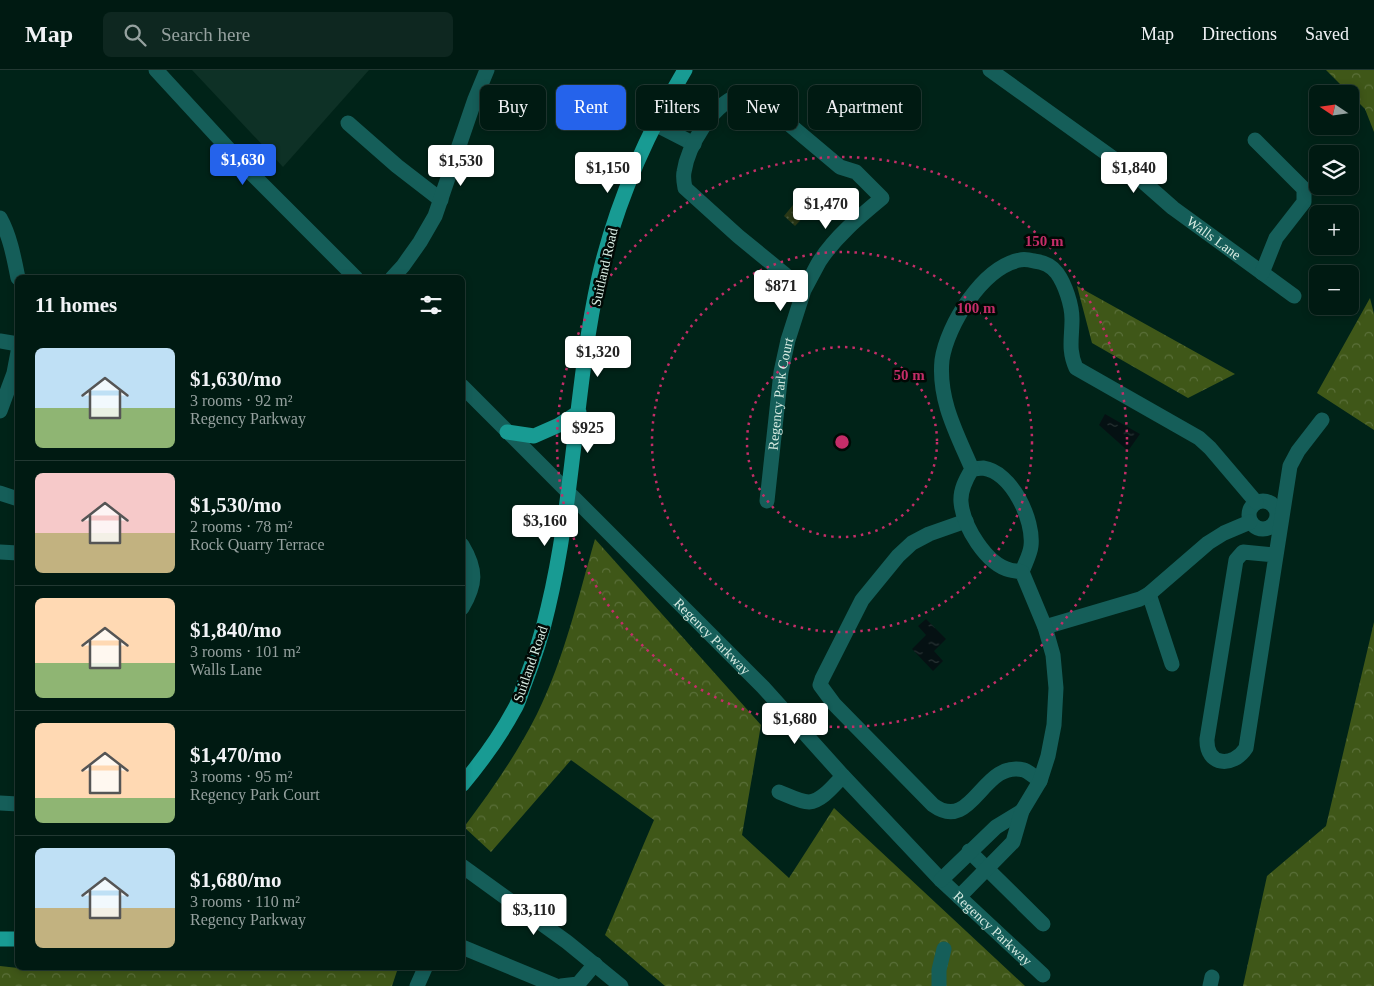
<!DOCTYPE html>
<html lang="en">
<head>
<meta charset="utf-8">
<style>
	:root { --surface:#001a12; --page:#0e2720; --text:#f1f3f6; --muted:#95a19f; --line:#223832; --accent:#2563eb }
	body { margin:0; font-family:"Times New Roman",serif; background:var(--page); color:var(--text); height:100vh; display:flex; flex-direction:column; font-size:19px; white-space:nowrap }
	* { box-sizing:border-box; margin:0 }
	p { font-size:16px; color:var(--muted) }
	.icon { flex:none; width:28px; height:28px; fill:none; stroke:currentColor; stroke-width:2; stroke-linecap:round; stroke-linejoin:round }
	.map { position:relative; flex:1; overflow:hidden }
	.panel { position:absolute; left:15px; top:205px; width:450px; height:695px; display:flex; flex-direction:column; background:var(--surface); border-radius:8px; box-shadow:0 2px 8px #0003,0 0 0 1px var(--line) }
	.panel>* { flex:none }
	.guide { position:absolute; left:480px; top:15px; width:475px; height:45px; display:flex; gap:10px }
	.needle { width:32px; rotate:283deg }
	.controls { position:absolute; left:1309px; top:15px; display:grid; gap:10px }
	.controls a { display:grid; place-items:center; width:50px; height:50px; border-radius:8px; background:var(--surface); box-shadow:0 2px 8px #0003,0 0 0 1px var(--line); font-size:25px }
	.price { position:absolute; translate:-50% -42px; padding:0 11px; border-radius:5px; background:#fff; color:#222; font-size:16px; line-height:32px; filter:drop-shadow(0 1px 2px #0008) }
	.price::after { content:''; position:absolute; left:50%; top:30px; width:15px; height:11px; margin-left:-8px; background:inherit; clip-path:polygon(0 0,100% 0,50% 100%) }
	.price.selected { background:var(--accent); color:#fff }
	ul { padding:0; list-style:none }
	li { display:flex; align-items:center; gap:15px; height:125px; padding:0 20px }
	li+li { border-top:1px solid var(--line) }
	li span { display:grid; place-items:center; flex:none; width:140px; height:100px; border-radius:8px; color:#555 }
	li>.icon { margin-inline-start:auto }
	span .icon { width:60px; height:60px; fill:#fffc; stroke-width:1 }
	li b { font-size:21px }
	h2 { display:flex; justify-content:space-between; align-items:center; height:60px; padding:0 20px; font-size:21px }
	.pill { padding:0 18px; border-radius:8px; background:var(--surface); box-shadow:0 2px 8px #0003,0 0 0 1px var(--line); font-size:18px; line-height:45px }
	.pill.selected { background:var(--accent); color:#fff }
	header { display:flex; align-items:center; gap:30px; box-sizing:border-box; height:70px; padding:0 25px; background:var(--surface); border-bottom:1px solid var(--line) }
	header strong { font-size:24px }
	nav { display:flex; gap:28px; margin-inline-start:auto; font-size:18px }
	.search { width:350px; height:45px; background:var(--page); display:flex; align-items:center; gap:12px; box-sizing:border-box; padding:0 18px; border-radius:8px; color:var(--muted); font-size:19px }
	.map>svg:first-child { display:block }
</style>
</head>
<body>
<header>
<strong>Map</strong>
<div class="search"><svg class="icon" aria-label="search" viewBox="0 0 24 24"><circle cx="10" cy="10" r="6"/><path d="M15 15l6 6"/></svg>Search here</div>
<nav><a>Map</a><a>Directions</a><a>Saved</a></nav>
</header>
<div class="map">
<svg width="1374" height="916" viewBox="0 0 1374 916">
	<defs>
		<pattern id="grass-dots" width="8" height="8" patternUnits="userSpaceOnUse" patternTransform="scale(1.25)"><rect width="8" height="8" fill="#2a3816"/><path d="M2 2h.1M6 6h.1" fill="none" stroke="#485538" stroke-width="1.8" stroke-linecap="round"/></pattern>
		<pattern id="forest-crowns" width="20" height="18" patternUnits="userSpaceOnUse" patternTransform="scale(1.25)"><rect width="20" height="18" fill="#3f5718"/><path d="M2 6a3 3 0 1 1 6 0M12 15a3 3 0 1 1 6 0" fill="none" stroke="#5a6f39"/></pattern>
		<pattern id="water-ripples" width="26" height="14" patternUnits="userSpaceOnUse" patternTransform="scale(1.25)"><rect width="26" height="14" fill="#051113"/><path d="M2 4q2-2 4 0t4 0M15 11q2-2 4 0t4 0" fill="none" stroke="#293435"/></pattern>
	</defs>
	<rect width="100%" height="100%" fill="#002318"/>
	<!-- built -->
	<path fill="#0e3126" d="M 192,0 L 369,0 L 283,97 Z"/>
	<!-- grass -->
	<path fill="url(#grass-dots)" d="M 797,130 L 809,141 L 795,156 L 784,146 Z"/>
	<!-- forest -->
	<path fill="url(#forest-crowns)" d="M 1326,0 L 1374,0 L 1374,62 L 1365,39 Z
		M 1077,216 L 1235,304 L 1188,328 L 1092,273 Z
		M 1370,228 L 1374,244 L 1374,360 L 1317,323 Z
		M 595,469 L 761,655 L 742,765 L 789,808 L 834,738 L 1025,916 L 665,916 L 605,865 L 654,750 L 571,690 L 491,782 L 464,757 C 491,721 517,684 537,644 C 564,589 578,528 595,469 Z
		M 1374,552 L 1374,916 L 1243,916 L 1267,806 L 1326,756 Z
		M 0,896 L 18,898 L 398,898 L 392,916 L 0,916 Z"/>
	<!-- water -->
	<path fill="url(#water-ripples)" d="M 1105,344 L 1140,364 L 1128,381 L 1099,355 Z
		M 926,549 L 946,569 L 934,581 L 943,591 L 933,601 L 912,579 L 926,565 L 918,556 Z"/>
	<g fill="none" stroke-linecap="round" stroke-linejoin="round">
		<!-- minor -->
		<g stroke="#155e59" stroke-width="15">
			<path d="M 156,0 L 248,100 L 356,208"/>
			<path id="s1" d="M 990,0 L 1131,101 L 1173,138 L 1294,226"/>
			<path d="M 669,26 L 709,49"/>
			<path d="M 348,53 L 397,96 L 441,130"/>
			<path d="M 655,54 L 694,74"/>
			<path d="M 1255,70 L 1304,119 L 1304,132 L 1276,168 L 1262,203"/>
			<path d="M 0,148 C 10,166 14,188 18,208"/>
			<path d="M 392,208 L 403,196 L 420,172 L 435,146 L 475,29 L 487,0"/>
			<path d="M 0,271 L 18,274"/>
			<path id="s2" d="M 462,316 L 763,617 L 843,706 L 941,810 L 1043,905"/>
			<path d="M 0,341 L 14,303 L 18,282"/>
			<path d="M 972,399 C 975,399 980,398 983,398 C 1012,402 1034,450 1031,476 C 1030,485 1025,493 1022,502"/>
			<path d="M 0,423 L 18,429"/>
			<circle cx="1263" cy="445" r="14"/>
			<path id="s3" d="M 767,431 L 781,302 L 788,270 L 804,220 L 738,166 L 685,118 C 684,113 683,107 684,102 C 688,76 711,37 737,26 C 741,24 747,24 752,23 L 840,97 L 856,102 L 882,128 C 859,147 835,167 819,192 C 814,201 809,211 804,220"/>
			<path d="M 966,451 L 929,464 L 912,473 L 898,486 L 862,530 L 822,609 L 820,615 L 834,634 L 933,735 C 973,764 982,689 1024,700 C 1029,702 1035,707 1040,711"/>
			<path d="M 462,475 C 477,500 476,514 462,538"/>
			<path d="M 0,482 L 18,483"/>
			<path d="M 1275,485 L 1243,482 L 1236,490 L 1207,669 C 1206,696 1233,698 1246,678 L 1290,396 L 1298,381 L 1322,350"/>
			<path d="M 1149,524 L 1172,594"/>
			<path d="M 1045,557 L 1140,529 L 1149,524 L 1208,473 L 1224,463 L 1250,452"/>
			<path d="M 779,722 C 787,725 800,732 809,732 C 822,731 834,715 843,706"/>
			<path d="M 0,733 L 18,734"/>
			<path d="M 969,781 L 1043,854"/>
			<path d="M 462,796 L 567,872 L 621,916"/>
			<path d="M 941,810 L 996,757 L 1022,741"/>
			<path d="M 959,827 L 1013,772 L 1022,741 L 1040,711 L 1048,686 L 1054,655 L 1056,618 L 1053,585 L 1045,557 L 1022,502 C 1018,501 1013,501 1010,500 C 986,494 963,456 961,432 C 960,420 966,409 972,399 C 957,364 938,330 942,290 C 947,255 983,197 1020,190 C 1024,189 1030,190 1034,191 C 1044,192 1051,195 1057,203 C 1065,214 1072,235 1072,249 C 1072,268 1068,280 1076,298 L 1199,368 L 1210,378 L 1256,432"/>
			<path d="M 462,877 L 556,916"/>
			<path d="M 417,916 L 425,898"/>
			<path d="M 561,916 L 578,914 L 595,894"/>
			<path d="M 939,916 L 939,900 L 944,879"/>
			<path d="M 1210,916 L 1212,907"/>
		</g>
		<!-- major -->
		<path stroke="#189b93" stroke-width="15" d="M 507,362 L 534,366 L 559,355 L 579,342
			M 462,715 C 482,691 500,666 514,640 C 519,632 521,623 524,615 C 534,589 542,565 548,538 C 574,430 575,316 599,207 C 616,133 646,65 685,0
			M 0,869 L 18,869"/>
	</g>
	<!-- distance rings -->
	<g fill="none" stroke="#c42d68" stroke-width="2.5" stroke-dasharray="2.5 5">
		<circle cx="842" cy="372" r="95"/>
		<circle cx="842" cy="372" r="190"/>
		<circle cx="842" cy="372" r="285"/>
	</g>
	<g text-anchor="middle" stroke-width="5" stroke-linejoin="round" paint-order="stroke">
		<!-- street labels -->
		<g font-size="14" fill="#d7ebe2" stroke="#010905">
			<text dy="5" stroke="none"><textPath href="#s1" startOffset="280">Walls Lane</textPath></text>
			<text transform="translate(604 197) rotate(-77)" y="5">Suitland Road</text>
			<text dy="5" stroke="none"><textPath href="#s3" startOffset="108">Regency Park Court</textPath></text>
			<text dy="5" stroke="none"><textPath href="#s2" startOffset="354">Regency Parkway</textPath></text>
			<text transform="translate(530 594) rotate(-71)" y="5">Suitland Road</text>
			<text dy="5" stroke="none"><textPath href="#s2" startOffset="759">Regency Parkway</textPath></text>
		</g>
	</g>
	<circle cx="842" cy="372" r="8" fill="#c42d68" stroke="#010905" stroke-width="2.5"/>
	<g font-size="15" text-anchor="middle" font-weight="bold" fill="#c42d68" stroke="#010905" stroke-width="5" stroke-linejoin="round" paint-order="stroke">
		<text x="1044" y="176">150 m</text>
		<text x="976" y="243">100 m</text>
		<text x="909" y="310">50 m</text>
	</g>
</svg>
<div class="controls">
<a><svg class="needle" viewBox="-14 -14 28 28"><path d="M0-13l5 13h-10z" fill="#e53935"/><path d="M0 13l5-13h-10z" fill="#95a19f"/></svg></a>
<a><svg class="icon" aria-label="layers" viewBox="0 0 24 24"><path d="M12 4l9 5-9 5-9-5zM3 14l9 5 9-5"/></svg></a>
<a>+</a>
<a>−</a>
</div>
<b class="price selected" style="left:243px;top:116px">$1,630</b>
<b class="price" style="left:461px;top:117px">$1,530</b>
<b class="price" style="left:608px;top:124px">$1,150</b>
<b class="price" style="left:1134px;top:124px">$1,840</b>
<b class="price" style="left:826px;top:160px">$1,470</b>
<b class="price" style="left:781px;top:242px">$871</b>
<b class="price" style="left:598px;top:308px">$1,320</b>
<b class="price" style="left:588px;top:384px">$925</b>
<b class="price" style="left:545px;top:477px">$3,160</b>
<b class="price" style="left:795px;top:675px">$1,680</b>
<b class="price" style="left:534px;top:866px">$3,110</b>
<div class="guide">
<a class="pill">Buy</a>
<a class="pill selected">Rent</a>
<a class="pill">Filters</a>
<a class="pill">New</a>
<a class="pill">Apartment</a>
</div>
<section class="panel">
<h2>11 homes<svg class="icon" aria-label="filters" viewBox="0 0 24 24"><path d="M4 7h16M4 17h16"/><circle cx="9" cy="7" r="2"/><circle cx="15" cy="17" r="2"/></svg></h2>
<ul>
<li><span style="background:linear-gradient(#bfe0f5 60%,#8fb573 0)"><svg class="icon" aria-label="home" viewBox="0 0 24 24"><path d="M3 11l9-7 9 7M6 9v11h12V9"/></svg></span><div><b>$1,630/mo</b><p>3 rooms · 92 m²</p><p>Regency Parkway</p></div></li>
<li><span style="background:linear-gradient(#f6c9c9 60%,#c2b280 0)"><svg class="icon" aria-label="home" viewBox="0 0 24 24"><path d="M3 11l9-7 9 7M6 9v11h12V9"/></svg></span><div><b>$1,530/mo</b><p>2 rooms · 78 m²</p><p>Rock Quarry Terrace</p></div></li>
<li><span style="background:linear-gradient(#ffd9b3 65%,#8fb573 0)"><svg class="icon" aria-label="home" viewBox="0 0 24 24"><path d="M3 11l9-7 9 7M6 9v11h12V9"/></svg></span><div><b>$1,840/mo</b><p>3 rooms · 101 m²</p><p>Walls Lane</p></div></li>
<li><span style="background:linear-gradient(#ffd9b3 75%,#8fb573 0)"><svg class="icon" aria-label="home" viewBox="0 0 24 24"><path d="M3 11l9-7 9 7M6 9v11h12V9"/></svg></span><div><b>$1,470/mo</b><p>3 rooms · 95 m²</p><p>Regency Park Court</p></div></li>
<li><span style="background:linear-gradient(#bfe0f5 60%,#c2b280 0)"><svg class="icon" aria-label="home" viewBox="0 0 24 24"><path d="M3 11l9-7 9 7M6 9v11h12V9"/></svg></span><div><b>$1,680/mo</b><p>3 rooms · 110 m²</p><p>Regency Parkway</p></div></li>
</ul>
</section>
</div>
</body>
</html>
